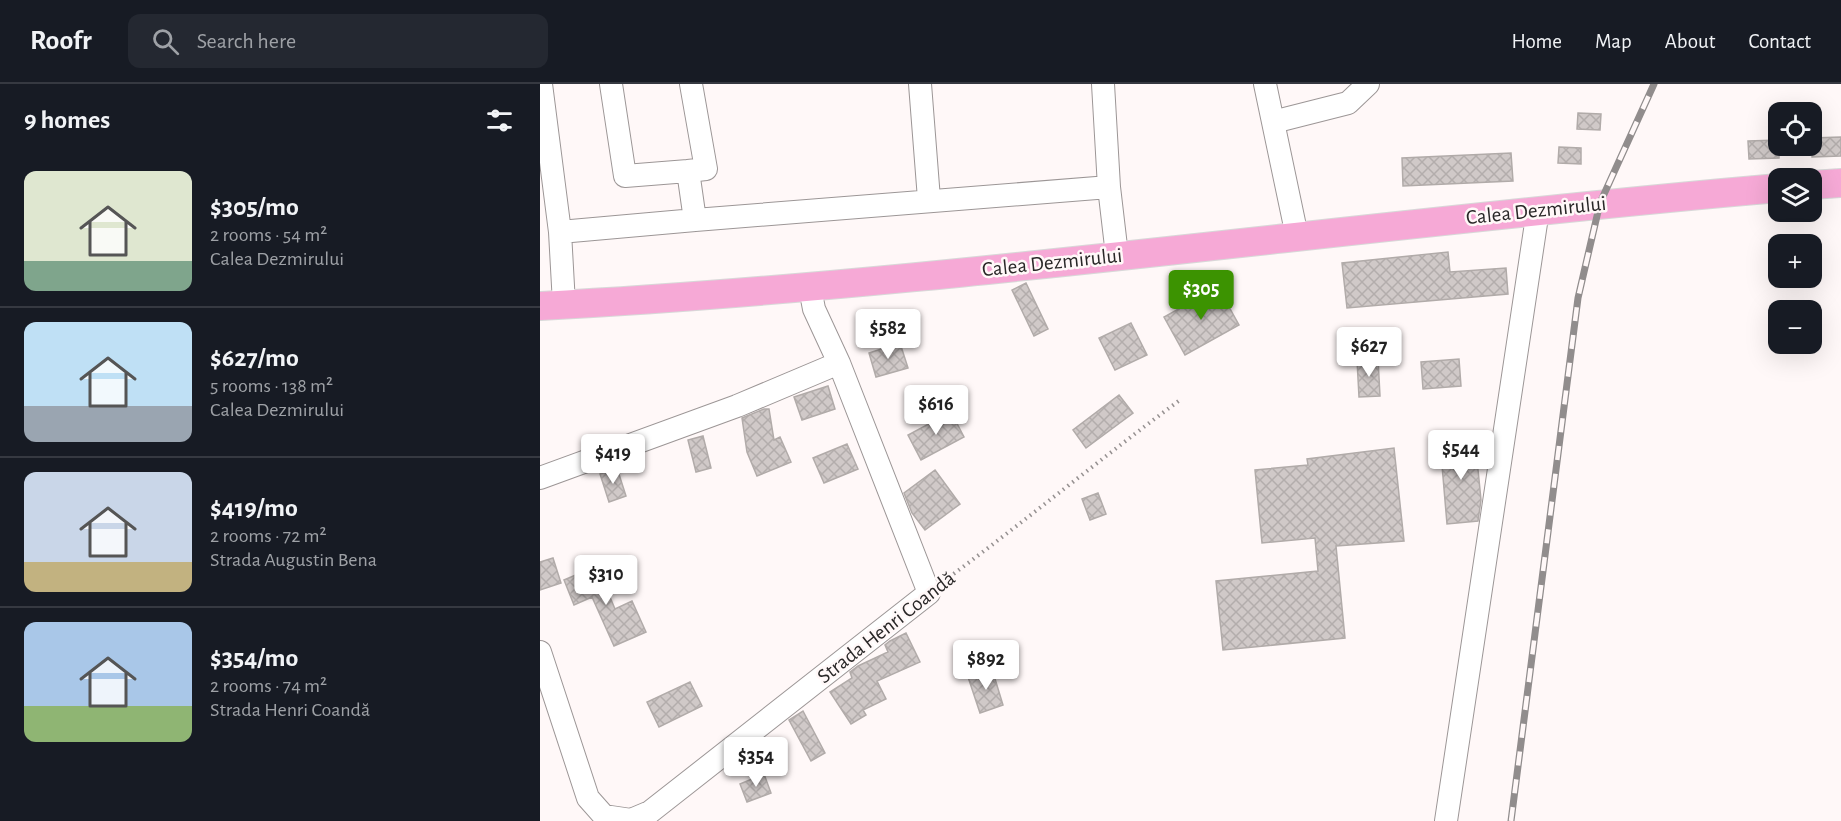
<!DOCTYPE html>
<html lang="en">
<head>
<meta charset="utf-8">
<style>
	:root { --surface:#171b24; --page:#242831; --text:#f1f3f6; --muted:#9ea1a6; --line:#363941; --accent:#3c9301 }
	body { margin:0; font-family:"Alegreya Sans",sans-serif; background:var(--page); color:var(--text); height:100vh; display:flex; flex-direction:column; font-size:22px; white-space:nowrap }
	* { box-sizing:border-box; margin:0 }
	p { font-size:20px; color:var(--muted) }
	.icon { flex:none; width:33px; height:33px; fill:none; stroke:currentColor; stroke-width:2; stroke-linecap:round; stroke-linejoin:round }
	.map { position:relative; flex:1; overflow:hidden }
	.drawer { display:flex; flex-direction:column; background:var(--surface); width:540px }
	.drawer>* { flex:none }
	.buttons { position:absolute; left:1228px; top:18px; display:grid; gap:12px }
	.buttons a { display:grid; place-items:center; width:54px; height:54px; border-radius:12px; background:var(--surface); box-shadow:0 6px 24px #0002; font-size:30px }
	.price { position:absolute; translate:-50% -51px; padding:0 14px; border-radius:6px; background:#fff; color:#222; font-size:20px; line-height:39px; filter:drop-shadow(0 2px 3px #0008) }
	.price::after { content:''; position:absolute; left:50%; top:36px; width:18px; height:14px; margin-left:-9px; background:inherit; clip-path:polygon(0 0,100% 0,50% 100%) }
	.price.current { background:var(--accent); color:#fff }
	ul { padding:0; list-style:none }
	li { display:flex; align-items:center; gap:18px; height:150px; padding:0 24px }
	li+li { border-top:2px solid var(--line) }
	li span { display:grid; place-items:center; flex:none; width:168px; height:120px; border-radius:12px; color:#555 }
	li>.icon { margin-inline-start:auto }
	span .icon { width:72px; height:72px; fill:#fffc; stroke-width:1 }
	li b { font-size:26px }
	h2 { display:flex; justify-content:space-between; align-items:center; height:72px; padding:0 24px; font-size:26px }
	header { display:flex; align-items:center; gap:36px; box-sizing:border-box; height:84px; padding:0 30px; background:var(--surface); border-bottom:2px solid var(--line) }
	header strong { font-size:28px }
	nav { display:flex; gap:33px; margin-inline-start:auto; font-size:21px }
	.search { width:420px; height:54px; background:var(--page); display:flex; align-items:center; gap:15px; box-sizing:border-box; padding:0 21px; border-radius:12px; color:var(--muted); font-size:22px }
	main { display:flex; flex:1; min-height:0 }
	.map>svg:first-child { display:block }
</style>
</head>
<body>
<header>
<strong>Roofr</strong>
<div class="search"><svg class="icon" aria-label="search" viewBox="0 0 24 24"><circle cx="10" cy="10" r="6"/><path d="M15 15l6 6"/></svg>Search here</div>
<nav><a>Home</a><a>Map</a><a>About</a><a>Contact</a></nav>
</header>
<main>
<section class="drawer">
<h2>9 homes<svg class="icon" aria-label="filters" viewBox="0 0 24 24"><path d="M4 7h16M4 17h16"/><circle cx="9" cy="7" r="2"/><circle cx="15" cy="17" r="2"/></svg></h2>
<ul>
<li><span style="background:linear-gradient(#dfe7d0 75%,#7fa58c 0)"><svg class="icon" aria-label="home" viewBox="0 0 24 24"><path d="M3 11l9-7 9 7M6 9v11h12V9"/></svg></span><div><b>$305/mo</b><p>2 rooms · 54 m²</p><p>Calea Dezmirului</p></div></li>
<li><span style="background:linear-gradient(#bfe0f5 70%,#9aa5b1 0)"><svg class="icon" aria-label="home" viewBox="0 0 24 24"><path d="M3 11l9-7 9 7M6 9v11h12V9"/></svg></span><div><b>$627/mo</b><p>5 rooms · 138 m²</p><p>Calea Dezmirului</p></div></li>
<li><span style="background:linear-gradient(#c9d6e8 75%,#c2b280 0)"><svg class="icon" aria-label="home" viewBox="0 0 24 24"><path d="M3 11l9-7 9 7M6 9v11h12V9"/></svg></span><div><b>$419/mo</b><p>2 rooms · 72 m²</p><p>Strada Augustin Bena</p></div></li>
<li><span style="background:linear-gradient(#a9c7e8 70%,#8fb573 0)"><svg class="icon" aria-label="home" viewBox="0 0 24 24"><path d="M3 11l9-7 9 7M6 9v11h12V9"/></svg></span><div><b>$354/mo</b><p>2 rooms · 74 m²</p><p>Strada Henri Coandă</p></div></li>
</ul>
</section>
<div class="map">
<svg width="1301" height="737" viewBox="0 0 1301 737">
	<defs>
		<pattern id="building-cross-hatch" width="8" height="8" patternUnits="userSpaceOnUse" patternTransform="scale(1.5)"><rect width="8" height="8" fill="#d0c9c8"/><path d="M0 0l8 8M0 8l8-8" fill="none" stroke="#b3adac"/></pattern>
	</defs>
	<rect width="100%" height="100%" fill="#fff8f8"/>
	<!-- building -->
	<path fill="url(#building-cross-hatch)" stroke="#b1aba9" stroke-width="1.5" d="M 1038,29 L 1061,30 L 1060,46 L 1037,45 Z
		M 1301,53 L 1301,72 L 1272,73 L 1272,54 Z
		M 1239,56 L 1239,74 L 1209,75 L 1208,57 Z
		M 1019,63 L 1041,64 L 1041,80 L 1018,79 Z
		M 971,69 L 973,97 L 863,102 L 862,74 Z
		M 908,168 L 910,188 L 966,184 L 968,210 L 807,224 L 802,179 Z
		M 486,199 L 508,245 L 494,252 L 472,206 Z
		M 678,203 L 699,241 L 645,271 L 624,233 Z
		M 591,239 L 607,271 L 575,286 L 559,254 Z
		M 360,259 L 368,284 L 336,293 L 329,269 Z
		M 838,274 L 840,312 L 819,313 L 817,276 Z
		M 919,275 L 921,302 L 883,305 L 881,278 Z
		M 288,302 L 295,325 L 262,336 L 254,313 Z
		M 579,311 L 593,329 L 546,364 L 533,346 Z
		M 224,325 L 229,325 L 234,356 L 240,353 L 251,378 L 217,392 L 207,368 L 202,334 Z
		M 411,328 L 424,353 L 381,376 L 368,351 Z
		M 163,352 L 171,384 L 156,388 L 148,356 Z
		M 935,355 L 941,416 L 938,437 L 907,440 L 900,358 Z
		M 307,360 L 318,385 L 284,399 L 273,374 Z
		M 854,364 L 864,457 L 796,462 L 805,554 L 683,566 L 676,497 L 778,487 L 775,454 L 722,459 L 715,386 L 768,381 L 767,375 Z
		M 77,384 L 86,412 L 69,418 L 60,390 Z
		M 395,386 L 420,420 L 385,446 L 372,429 L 364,409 Z
		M 558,409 L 566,430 L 550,436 L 542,415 Z
		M 13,474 L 21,499 L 0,506 L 0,478 Z
		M 57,482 L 75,525 L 92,517 L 106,548 L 74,562 L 52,513 L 34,521 L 24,496 Z
		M 366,549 L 380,578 L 337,597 L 346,615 L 323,626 L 326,631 L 311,640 L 290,608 L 312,594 L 310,588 L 318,582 L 348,568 L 345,561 L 350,557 Z
		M 452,585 L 463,621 L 440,629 L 428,593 Z
		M 150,598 L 162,622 L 119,643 L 107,618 Z
		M 263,627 L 285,669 L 271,677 L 249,636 Z
		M 224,690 L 231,709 L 207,718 L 200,700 Z"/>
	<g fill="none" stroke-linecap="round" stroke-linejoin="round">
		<defs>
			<path id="minor" d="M 1,0 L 20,148 L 24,220
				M 380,0 L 389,115
				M 563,0 L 569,103 L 577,171
				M 725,0 L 757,152
				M 733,38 L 808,19 L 828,0
				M 148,87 L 166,85 L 151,0
				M 155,136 L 569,103
				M 20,148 L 155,136 L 148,87 L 85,92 L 71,0
				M 0,394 L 197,322 L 299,279
				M 0,568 L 48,714 L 64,732 L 91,736 L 110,728 L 389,509 L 299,279 L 274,225 L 270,204
				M 906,737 L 998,126"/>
			<path id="major" d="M 1272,101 L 1301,99
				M 0,222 C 414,200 826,139 1239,104"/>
		</defs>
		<!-- minor casing -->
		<use href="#minor" stroke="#9c9696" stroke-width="24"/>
		<!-- major casing -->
		<use href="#major" stroke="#d8d8d8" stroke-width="30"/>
		<!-- path -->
		<path stroke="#969191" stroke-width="4" stroke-dasharray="1.5 4.5" stroke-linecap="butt" d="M 404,497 C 484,438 560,375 640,316"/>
		<!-- minor -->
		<use href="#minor" stroke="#fff" stroke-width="22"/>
		<!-- major -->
		<use href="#major" stroke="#f6a9d6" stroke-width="28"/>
		<defs>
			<path id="rail" d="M 971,737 L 1038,214 L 1060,119 L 1114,0"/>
		</defs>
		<!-- rail casing -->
		<use href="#rail" stroke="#918d8d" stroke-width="7"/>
		<!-- rail -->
		<use href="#rail" stroke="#fff8f8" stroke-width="4.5" stroke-dasharray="14" stroke-linecap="butt"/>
	</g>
	<g text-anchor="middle" stroke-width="5" stroke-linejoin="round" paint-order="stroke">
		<!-- street labels -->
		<g font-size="21" fill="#292727" stroke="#fff8f8">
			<text transform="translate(996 126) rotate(-6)" y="7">Calea Dezmirului</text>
			<text transform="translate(512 178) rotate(-6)" y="7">Calea Dezmirului</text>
			<text transform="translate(346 543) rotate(-38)" y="7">Strada Henri Coandă</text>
		</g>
	</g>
</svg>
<div class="buttons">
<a><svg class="icon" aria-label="locate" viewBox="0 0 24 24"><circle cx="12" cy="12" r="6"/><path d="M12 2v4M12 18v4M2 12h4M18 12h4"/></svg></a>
<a><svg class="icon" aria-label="layers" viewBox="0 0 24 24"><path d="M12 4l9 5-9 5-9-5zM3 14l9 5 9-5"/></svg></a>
<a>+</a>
<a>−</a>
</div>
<b class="price current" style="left:661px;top:237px">$305</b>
<b class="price" style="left:348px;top:276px">$582</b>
<b class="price" style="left:829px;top:294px">$627</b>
<b class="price" style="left:396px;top:352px">$616</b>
<b class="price" style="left:921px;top:397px">$544</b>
<b class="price" style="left:73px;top:401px">$419</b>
<b class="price" style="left:66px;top:522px">$310</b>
<b class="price" style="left:446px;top:607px">$892</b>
<b class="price" style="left:216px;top:704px">$354</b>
</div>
</main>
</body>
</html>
